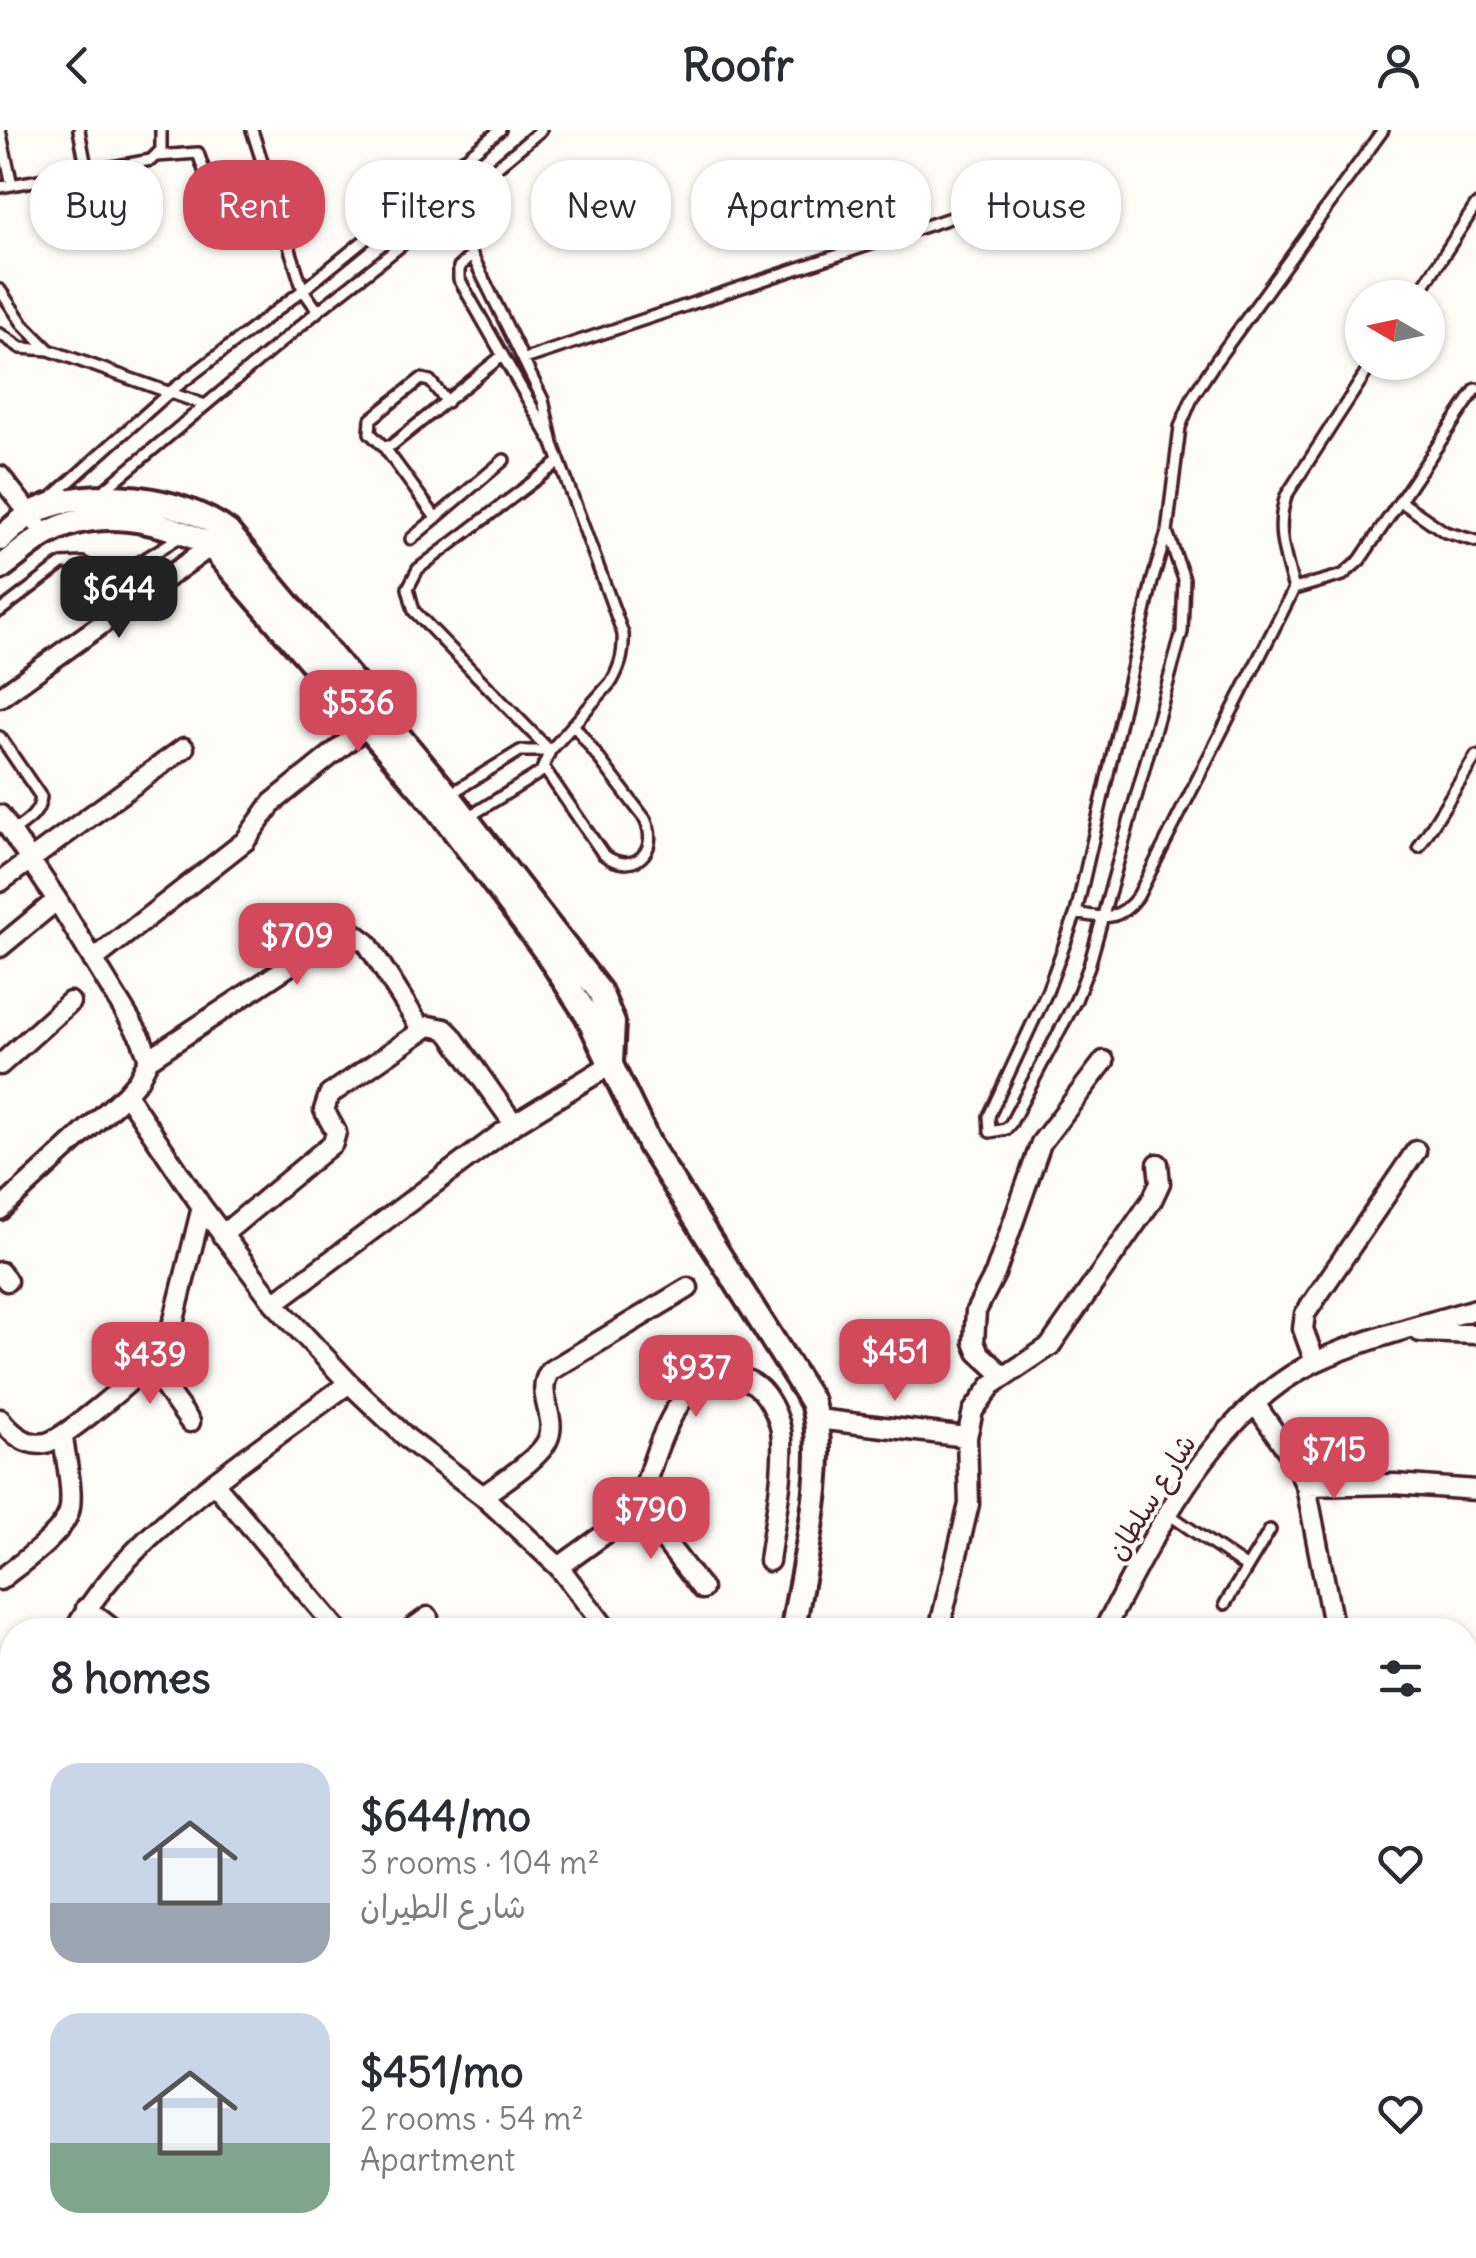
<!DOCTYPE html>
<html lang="en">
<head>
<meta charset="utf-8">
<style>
	:root { --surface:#fff; --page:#f7f7f7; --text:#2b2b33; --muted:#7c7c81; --accent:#d1495b }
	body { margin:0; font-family:Delius,"Playpen Sans Arabic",sans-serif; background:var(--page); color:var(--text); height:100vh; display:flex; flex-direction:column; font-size:38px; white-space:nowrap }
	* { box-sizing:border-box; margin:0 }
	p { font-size:32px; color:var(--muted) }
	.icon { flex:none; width:55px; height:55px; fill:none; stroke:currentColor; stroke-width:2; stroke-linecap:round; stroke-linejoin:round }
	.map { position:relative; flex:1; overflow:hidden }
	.drawer { position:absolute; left:0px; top:1488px; width:1478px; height:642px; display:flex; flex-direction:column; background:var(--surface); border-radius:40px 40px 0 0; box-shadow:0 2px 8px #0004 }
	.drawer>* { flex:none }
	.top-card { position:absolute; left:30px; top:30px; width:1418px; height:90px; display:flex; gap:20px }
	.needle { width:65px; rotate:279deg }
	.controls { position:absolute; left:1345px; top:150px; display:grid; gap:20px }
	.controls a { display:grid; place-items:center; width:100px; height:100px; border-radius:50%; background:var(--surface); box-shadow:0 2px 8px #0004; font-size:50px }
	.price { position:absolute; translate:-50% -85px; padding:0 22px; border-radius:20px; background:var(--accent); color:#fff; font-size:32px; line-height:65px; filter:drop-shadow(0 2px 5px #0008) }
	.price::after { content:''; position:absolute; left:50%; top:60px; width:30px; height:22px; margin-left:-15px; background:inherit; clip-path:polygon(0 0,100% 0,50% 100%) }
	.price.selected { background:#222; color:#fff }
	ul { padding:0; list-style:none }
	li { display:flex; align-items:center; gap:30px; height:250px; padding:0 50px }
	li span { display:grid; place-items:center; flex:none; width:280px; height:200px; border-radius:30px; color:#555 }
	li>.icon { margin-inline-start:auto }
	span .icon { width:120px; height:120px; fill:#fffc; stroke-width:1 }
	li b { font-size:42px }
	h2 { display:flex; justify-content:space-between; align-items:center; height:120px; padding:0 50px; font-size:42px }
	.pill { padding:0 35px; border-radius:40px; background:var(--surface); box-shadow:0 2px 8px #0004; font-size:35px; line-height:90px }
	.pill.selected { background:var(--accent); color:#fff }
	header { display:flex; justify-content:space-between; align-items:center; height:130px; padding:0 50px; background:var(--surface); font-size:45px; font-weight:700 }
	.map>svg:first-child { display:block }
</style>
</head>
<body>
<header><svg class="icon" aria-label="back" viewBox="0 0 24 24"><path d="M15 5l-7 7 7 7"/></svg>Roofr<svg class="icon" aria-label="person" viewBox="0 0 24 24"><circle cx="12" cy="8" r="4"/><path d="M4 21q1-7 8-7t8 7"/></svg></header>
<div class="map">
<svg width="1476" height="2128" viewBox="0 0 1476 2128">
	<rect width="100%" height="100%" fill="#fdfcf7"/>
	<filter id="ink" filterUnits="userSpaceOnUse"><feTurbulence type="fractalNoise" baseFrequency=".01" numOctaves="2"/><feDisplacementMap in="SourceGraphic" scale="20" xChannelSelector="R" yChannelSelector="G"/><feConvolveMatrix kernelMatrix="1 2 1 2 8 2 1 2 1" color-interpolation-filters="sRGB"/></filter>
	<g filter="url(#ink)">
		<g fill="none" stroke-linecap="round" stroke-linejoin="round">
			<defs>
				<path id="service" d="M 0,0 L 12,55
					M 79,0 L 87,42
					M 252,0 L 303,160 L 318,181
					M 157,26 L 198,23 L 218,80
					M 432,56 L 472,125 L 543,270 L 553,314 L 623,504 C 624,522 621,535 612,551 L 550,621 L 541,642 L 467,688
					M 0,57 L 151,30 L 161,20 L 161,0
					M 417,69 L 431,92
					M 472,125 L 459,137 L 459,149 L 552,312
					M 0,160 L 23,194 L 49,220
					M 1416,168 L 1476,75
					M 0,204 L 21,218 L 49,220 L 205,275
					M 525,229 L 971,81
					M 447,272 L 430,251 L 421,249 L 371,289 L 370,303 L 384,317 L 392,315 L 502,226
					M 384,317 L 436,388
					M 103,361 L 318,181 L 431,92 L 541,0
					M 50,369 L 171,261 L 303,160 L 500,0
					M 1400,371 L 1445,402 L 1476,411
					M 1167,402 L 1184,449 L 1182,502 L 1089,836 L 1076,870 L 1011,993 L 1006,999 L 990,1002 L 989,986 L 1047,862 L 1076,783 L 1152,452 L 1167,402 L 1180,297 L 1193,266 L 1216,231 L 1383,0
					M 411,409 L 504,330
					M 1294,459 L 1343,445 L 1360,430 L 1476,259
					M 0,481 L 62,434 L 83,433 L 102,443 L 122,443 L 180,407
					M 0,607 L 41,667 C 39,685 26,692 12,702
					M 550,621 L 414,481 L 408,458 L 418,439 L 559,332
					M 544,638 L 603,724 C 632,747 661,722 645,689 L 573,594
					M 450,664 L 520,621 L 550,621
					M 1419,717 L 1476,626
					M 1076,783 C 1103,789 1120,791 1138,766 L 1294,459 C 1285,426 1275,400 1286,366 L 1373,232
					M 1170,1385 L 1247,1438
					M 1225,1474 L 1270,1400
					M 1465,2040 L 1476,2043"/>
				<path id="minor" d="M 0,346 L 36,392
					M 0,567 L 211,416
					M 0,685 L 57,770 L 141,908 L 149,929 L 138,950 L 126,964 L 0,1080
					M 0,752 L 184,618
					M 0,817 L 57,770
					M 93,830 L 245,711 L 272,673 L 367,596
					M 149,929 L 340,802 L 351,801 L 367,813 L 422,900
					M 0,935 L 70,872
					M 126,964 L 202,1077 L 274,1173 L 349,1253 L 408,1309 L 483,1366 L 559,1437 L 607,1500
					M 222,1105 L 333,1013 L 336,1002 L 324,980 L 329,965 L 429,896 L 445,899 L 451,905 L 514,994
					M 0,1142 L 7,1151
					M 274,1173 L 514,994 L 610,935
					M 1420,1202 L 1476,1204
					M 1315,1232 L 1303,1199 L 1305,1184 L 1416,1021
					M 148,1234 L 190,1292
					M 1004,1246 L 978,1222 L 974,1212 L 976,1181 L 995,1144 L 1041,1013 L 1104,931
					M 1256,1275 L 1293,1329 L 1306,1356 L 1334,1500
					M 0,1289 C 11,1303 27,1317 46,1313 C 65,1309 143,1242 156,1225 C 164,1214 169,1202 174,1190 L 202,1077
					M 817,1289 L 967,1307
					M 215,1354 L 338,1500
					M 1306,1356 L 1395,1354 L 1476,1360
					M 483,1366 C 500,1353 541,1328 548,1309 C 558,1286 534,1264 550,1241 L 688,1158
					M 638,1376 L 702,1459
					M 559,1437 L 631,1385 L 638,1376 C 655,1330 678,1218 749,1251 C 767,1259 781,1289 782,1309 C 784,1348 774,1392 769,1431
					M 0,1450 C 20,1433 67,1403 70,1377 C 73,1355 65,1328 63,1306
					M 86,1478 L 114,1500
					M 75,1500 C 127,1402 260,1320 349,1253
					M 410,1500 L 428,1487
					M 939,1500 L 969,1374 L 967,1307 L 973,1281 L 992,1255 L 1050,1216 L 1152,1070 L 1160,1053 L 1158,1034
					M 1104,1500 C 1153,1406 1215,1280 1315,1232 C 1366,1208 1422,1195 1476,1179
					M 1465,1576 L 1469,1592 L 1465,1640
					M 0,1612 L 12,1598
					M 0,1812 L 12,1826
					M 0,1841 L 12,1855
					M 1465,1908 L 1476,1913
					M 11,2015 L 5,2065 L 12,2079
					M 118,2118 L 128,2128
					M 248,2118 L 257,2128
					M 275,2118 L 284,2128
					M 824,2118 L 844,2128
					M 650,2128 L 656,2118
					M 1015,2128 L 1032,2118
					M 1343,2128 L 1347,2118"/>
				<path id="tertiary" d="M 0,409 C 12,399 24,386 38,380 C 93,356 181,366 228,402 L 448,665 L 600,862 L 613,893 L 611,932
					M 0,438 C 15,428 29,414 45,405 C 96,375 162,389 211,416 L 435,675 L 546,822 L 587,885 L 650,1016 L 812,1272 C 830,1335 803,1434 793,1500"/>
			</defs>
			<!-- service casing -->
			<use href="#service" stroke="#4a1f2b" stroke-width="16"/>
			<!-- minor casing -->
			<use href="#minor" stroke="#4a1f2b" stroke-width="25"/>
			<!-- tertiary casing -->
			<use href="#tertiary" stroke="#4a1f2b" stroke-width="30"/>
			<!-- service -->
			<use href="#service" stroke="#fdfcf7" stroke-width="9"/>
			<!-- minor -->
			<use href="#minor" stroke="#fdfcf7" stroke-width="18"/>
			<!-- tertiary -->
			<use href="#tertiary" stroke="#fdfcf7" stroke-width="22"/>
		</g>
	</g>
	<g text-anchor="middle" stroke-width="8" stroke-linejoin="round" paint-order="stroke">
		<!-- street labels -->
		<g font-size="28" fill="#4a1f2b" stroke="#fdfcf7">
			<text transform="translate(1151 1367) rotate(-58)" y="10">شارع سلطان</text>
		</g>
	</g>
</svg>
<div class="controls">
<a><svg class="needle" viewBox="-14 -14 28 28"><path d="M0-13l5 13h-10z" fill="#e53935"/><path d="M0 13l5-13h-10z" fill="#7c7c81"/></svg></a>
</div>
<b class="price selected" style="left:119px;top:511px">$644</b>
<b class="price" style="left:358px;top:625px">$536</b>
<b class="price" style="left:297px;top:858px">$709</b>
<b class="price" style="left:895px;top:1274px">$451</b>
<b class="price" style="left:150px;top:1277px">$439</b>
<b class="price" style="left:696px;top:1290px">$937</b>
<b class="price" style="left:1334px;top:1372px">$715</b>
<b class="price" style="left:651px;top:1432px">$790</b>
<div class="top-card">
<a class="pill">Buy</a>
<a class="pill selected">Rent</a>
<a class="pill">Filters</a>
<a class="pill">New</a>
<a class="pill">Apartment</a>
<a class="pill">House</a>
</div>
<section class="drawer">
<h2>8 homes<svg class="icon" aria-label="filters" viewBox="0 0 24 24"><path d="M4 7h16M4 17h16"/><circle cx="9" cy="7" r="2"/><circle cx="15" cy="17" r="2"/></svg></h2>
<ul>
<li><span style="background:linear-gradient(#c9d6e8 70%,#9aa5b1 0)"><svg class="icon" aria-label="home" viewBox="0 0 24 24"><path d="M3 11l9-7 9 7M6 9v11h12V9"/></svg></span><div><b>$644/mo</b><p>3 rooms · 104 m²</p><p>شارع الطيران</p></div><svg class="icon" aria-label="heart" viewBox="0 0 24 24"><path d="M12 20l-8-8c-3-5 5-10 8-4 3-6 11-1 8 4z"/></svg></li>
<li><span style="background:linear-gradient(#c9d6e8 65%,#7fa58c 0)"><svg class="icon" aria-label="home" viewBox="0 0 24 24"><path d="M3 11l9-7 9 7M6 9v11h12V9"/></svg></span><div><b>$451/mo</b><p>2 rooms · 54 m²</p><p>Apartment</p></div><svg class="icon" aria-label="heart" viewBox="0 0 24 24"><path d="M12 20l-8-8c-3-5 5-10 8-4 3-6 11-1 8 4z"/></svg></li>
</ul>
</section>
</div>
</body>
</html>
